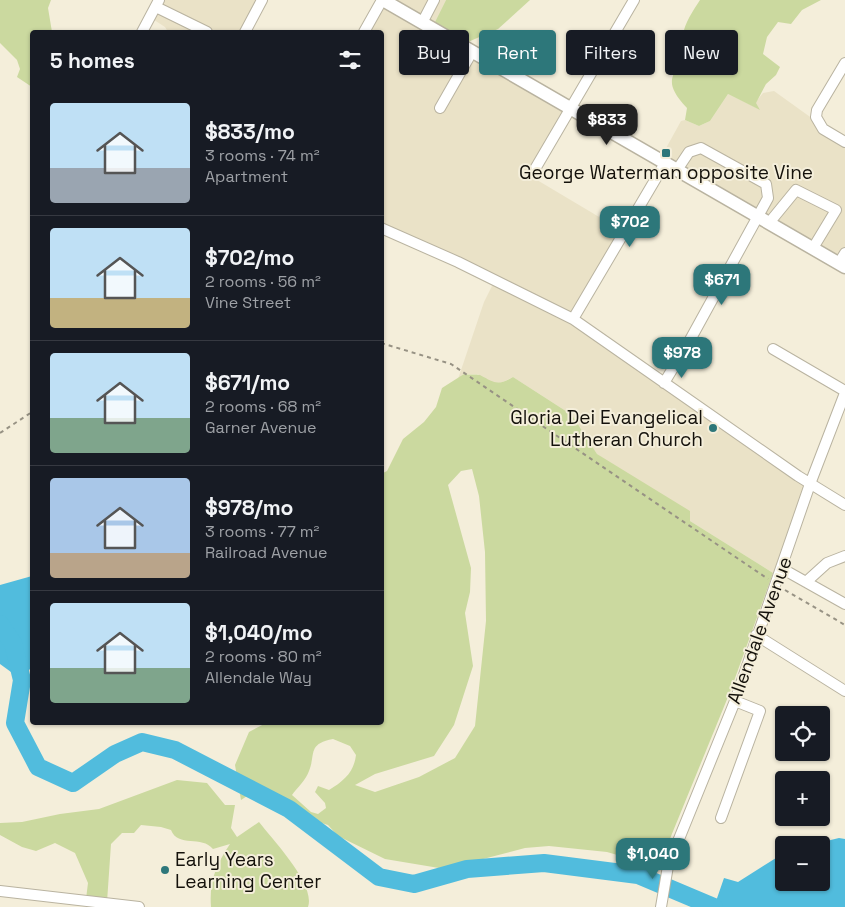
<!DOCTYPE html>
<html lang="en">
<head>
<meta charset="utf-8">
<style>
	:root { --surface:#171b24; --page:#20242c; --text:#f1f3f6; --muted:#9ea1a6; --line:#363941; --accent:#2d777a }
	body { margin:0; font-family:"Space Grotesk",sans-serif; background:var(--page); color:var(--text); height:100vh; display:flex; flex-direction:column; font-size:19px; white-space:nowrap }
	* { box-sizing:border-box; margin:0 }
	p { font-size:16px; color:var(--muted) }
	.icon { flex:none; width:28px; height:28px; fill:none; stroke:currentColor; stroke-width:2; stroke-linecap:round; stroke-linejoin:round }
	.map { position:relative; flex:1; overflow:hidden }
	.sheet { position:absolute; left:30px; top:30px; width:354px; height:695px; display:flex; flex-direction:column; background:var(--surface); border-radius:5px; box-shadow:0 1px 4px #0004 }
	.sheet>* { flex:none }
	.guide { position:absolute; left:399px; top:30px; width:371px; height:45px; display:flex; gap:10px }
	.controls { position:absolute; left:775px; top:706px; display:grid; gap:10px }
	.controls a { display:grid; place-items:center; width:55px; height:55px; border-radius:5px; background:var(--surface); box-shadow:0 1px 4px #0004; font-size:25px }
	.price { position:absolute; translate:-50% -42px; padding:0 11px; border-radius:10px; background:var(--accent); color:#fff; font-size:16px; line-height:32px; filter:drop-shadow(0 1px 2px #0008) }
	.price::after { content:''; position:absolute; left:50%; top:30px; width:15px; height:11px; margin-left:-8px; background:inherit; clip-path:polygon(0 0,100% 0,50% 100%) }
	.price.current { background:#222; color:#fff }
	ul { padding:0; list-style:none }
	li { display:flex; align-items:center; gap:15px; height:125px; padding:0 20px }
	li+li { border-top:1px solid var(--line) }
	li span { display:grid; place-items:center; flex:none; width:140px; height:100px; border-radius:5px; color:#555 }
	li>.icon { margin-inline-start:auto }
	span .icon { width:60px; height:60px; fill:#fffc; stroke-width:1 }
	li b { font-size:21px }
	h2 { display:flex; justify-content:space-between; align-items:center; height:60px; padding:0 20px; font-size:21px }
	.chip { padding:0 18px; border-radius:5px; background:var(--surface); box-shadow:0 1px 4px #0004; font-size:18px; line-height:45px }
	.chip.current { background:var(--accent); color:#fff }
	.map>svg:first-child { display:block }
</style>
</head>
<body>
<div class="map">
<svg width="845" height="907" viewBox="0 0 845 907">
	<rect width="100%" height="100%" fill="#f4eeda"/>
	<!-- built -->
	<path fill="#eae2c7" d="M 155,0 L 257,0 L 240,32 L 189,32 L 189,30 L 168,32 L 165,27 L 148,16 Z
		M 382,0 L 446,0 L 432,28 L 567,112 L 530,173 L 532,177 L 621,230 L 571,316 L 807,484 L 773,573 L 690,521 L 597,454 L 572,415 L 513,377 L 501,383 L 488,382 L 478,374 L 464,374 L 458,379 L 484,302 L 494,282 L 381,229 L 381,32 L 365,32 Z
		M 774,91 L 845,142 L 845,267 L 660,159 L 681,121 L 685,120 L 699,126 L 710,121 L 728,94 L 759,109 L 755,103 L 763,93 Z"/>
	<!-- green -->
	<path fill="#cbd99f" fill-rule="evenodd" d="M 0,0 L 51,0 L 48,8 L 52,32 L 32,32 L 32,87 L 17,77 L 20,69 L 17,60 L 0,43 Z
		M 446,0 L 530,0 L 498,29 L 461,45 L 432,28 Z
		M 700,0 L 821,0 L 802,10 L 791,24 L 778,22 L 767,37 L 763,54 L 780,67 L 776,75 L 766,84 L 756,103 L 760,110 L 728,94 L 710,121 L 699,126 L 685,120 L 687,108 C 659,78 677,77 685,47 C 686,42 683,39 683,35 C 684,24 694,9 700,0 Z
		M 464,374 C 469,375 476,374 480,375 C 495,383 497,386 513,377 L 572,415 L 597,454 L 690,511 L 690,521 L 773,573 L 730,692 L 667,846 L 662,868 L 607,852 L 549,846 L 525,848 L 460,865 L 439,868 L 385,859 L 338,836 L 328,825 L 315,821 L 283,797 L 250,794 L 241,800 L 235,765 L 249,732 L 266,723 L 381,722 L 381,474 L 387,471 L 403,439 L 424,422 L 436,407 L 442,388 ZM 472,469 L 479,496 L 485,552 L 486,621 L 475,726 L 455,758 L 419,777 L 375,792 L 355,785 L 375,774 L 434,756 L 454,725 L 473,666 L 465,613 L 470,592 L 471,568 L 448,485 L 461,471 ZM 333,739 L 350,746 L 356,755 C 354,772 344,781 329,790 L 318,786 L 315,792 L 325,803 L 326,808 L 318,814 L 311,812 L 292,795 C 297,788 306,780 309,771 C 316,754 307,744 333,739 Z
		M 177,780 L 207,783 L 225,805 L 235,805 L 231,828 L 237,837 L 259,822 C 273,840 316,885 308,907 L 211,907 C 209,881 216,865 230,844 L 213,849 C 202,835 178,848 171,830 L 161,827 L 141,825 L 134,833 L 122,833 L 111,844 L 107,902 L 86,899 L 88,883 L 75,853 L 55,843 L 36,851 L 22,847 L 0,835 L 0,823 L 22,822 L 60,814 L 99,809 Z"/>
	<!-- water -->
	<path fill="#51bcdd" d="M 32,576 L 32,666 L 22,680 L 0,664 L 0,585 Z
		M 839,838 L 845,839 L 845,907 L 714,907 L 724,878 L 738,882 L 784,853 L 784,882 L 821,882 L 821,845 L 810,845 Z"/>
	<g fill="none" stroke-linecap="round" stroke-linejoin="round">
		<!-- river -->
		<path stroke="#51bcdd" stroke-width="18" d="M 0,624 L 13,643 L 22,680 L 15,723 L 38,767 L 73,783 L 115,754 L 142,742 L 175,750 L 289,809 L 379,877 L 414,884 L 467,869 L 544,863 L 638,875 L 714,907"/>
		<defs>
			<path id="minor" d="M 156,7 L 207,32
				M 422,23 L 434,0
				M 142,32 L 159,0
				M 245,32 L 262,0
				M 364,32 L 382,0
				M 845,63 L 817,110 L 816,117 L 823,129 L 845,142
				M 440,108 L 472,52
				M 535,169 L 634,0
				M 769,223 L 796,190 L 836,210 L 813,248
				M 381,228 L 458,262 L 573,319 L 798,476 L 845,505
				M 839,263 L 845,253
				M 573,319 L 665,163
				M 773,349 L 845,391
				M 664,383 L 690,340 L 768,198 L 766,184 L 701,148 L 689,152 L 677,170
				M 781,568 L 845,604
				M 806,582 L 827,563 L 845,556
				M 756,635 L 845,691
				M 721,818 L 760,711 L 735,701
				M 0,891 L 139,907
				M 661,907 L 668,866 L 735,701 L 810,484 L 845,393"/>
			<path id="major" d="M 383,0 L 845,267"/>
		</defs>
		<!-- minor casing -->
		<use href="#minor" stroke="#b9b3a0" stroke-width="12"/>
		<!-- major casing -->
		<use href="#major" stroke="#b9b3a0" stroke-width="15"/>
		<!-- path -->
		<path stroke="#979284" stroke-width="2" stroke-dasharray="4 4" stroke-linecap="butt" d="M 381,343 L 451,364 L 768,579
			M 0,433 L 32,412
			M 785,590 L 845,625"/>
		<!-- minor -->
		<use href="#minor" stroke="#fff" stroke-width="10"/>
		<!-- major -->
		<use href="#major" stroke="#fff" stroke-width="12"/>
	</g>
	<!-- markers -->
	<g fill="#2d777a" stroke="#f4eeda" stroke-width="2">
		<rect x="661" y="148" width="10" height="10" rx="2.5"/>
		<circle cx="713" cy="428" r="5"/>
		<circle cx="165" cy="870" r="5"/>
	</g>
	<g text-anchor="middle" stroke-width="4" stroke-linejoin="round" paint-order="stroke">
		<!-- poi labels -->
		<g font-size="19" fill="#14110b" stroke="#f4eeda">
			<text x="666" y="179">George Waterman opposite Vine</text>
			<text x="703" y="424" text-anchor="end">Gloria Dei Evangelical<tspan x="703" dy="22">Lutheran Church</tspan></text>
			<text x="175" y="866" text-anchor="start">Early Years<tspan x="175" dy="22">Learning Center</tspan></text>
		</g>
		<!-- street labels -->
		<g font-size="19" fill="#14110b" stroke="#f4eeda">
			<text transform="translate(759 630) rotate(-70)" y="7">Allendale Avenue</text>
		</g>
	</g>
</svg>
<div class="controls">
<a><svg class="icon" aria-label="locate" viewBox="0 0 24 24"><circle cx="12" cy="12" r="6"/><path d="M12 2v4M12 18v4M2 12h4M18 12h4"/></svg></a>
<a>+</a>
<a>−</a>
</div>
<b class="price current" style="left:607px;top:146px">$833</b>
<b class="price" style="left:630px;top:248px">$702</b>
<b class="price" style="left:722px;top:306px">$671</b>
<b class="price" style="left:682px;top:379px">$978</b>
<b class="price" style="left:653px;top:880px">$1,040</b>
<div class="guide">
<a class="chip">Buy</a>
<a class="chip current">Rent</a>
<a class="chip">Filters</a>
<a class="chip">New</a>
</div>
<section class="sheet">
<h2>5 homes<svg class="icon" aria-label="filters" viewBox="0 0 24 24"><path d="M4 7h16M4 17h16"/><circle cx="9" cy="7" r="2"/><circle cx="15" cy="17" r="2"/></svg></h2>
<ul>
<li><span style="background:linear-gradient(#bfe0f5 65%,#9aa5b1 0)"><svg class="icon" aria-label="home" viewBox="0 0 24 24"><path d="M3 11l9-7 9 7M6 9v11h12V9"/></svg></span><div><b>$833/mo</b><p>3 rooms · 74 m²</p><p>Apartment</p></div></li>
<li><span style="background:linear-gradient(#bfe0f5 70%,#c2b280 0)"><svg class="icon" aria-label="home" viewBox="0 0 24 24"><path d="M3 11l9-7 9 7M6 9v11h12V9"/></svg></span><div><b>$702/mo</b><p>2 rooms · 56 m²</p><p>Vine Street</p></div></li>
<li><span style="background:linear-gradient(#bfe0f5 65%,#7fa58c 0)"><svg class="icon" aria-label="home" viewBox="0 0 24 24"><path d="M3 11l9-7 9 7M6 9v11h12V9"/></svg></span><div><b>$671/mo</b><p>2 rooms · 68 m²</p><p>Garner Avenue</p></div></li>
<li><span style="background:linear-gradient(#a9c7e8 75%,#b9a48a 0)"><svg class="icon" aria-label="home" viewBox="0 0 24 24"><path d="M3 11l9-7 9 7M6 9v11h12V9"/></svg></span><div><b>$978/mo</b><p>3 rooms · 77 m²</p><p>Railroad Avenue</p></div></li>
<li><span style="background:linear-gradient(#bfe0f5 65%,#7fa58c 0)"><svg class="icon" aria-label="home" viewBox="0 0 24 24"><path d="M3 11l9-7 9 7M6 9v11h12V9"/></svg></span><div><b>$1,040/mo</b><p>2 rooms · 80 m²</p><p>Allendale Way</p></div></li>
</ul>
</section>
</div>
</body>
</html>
